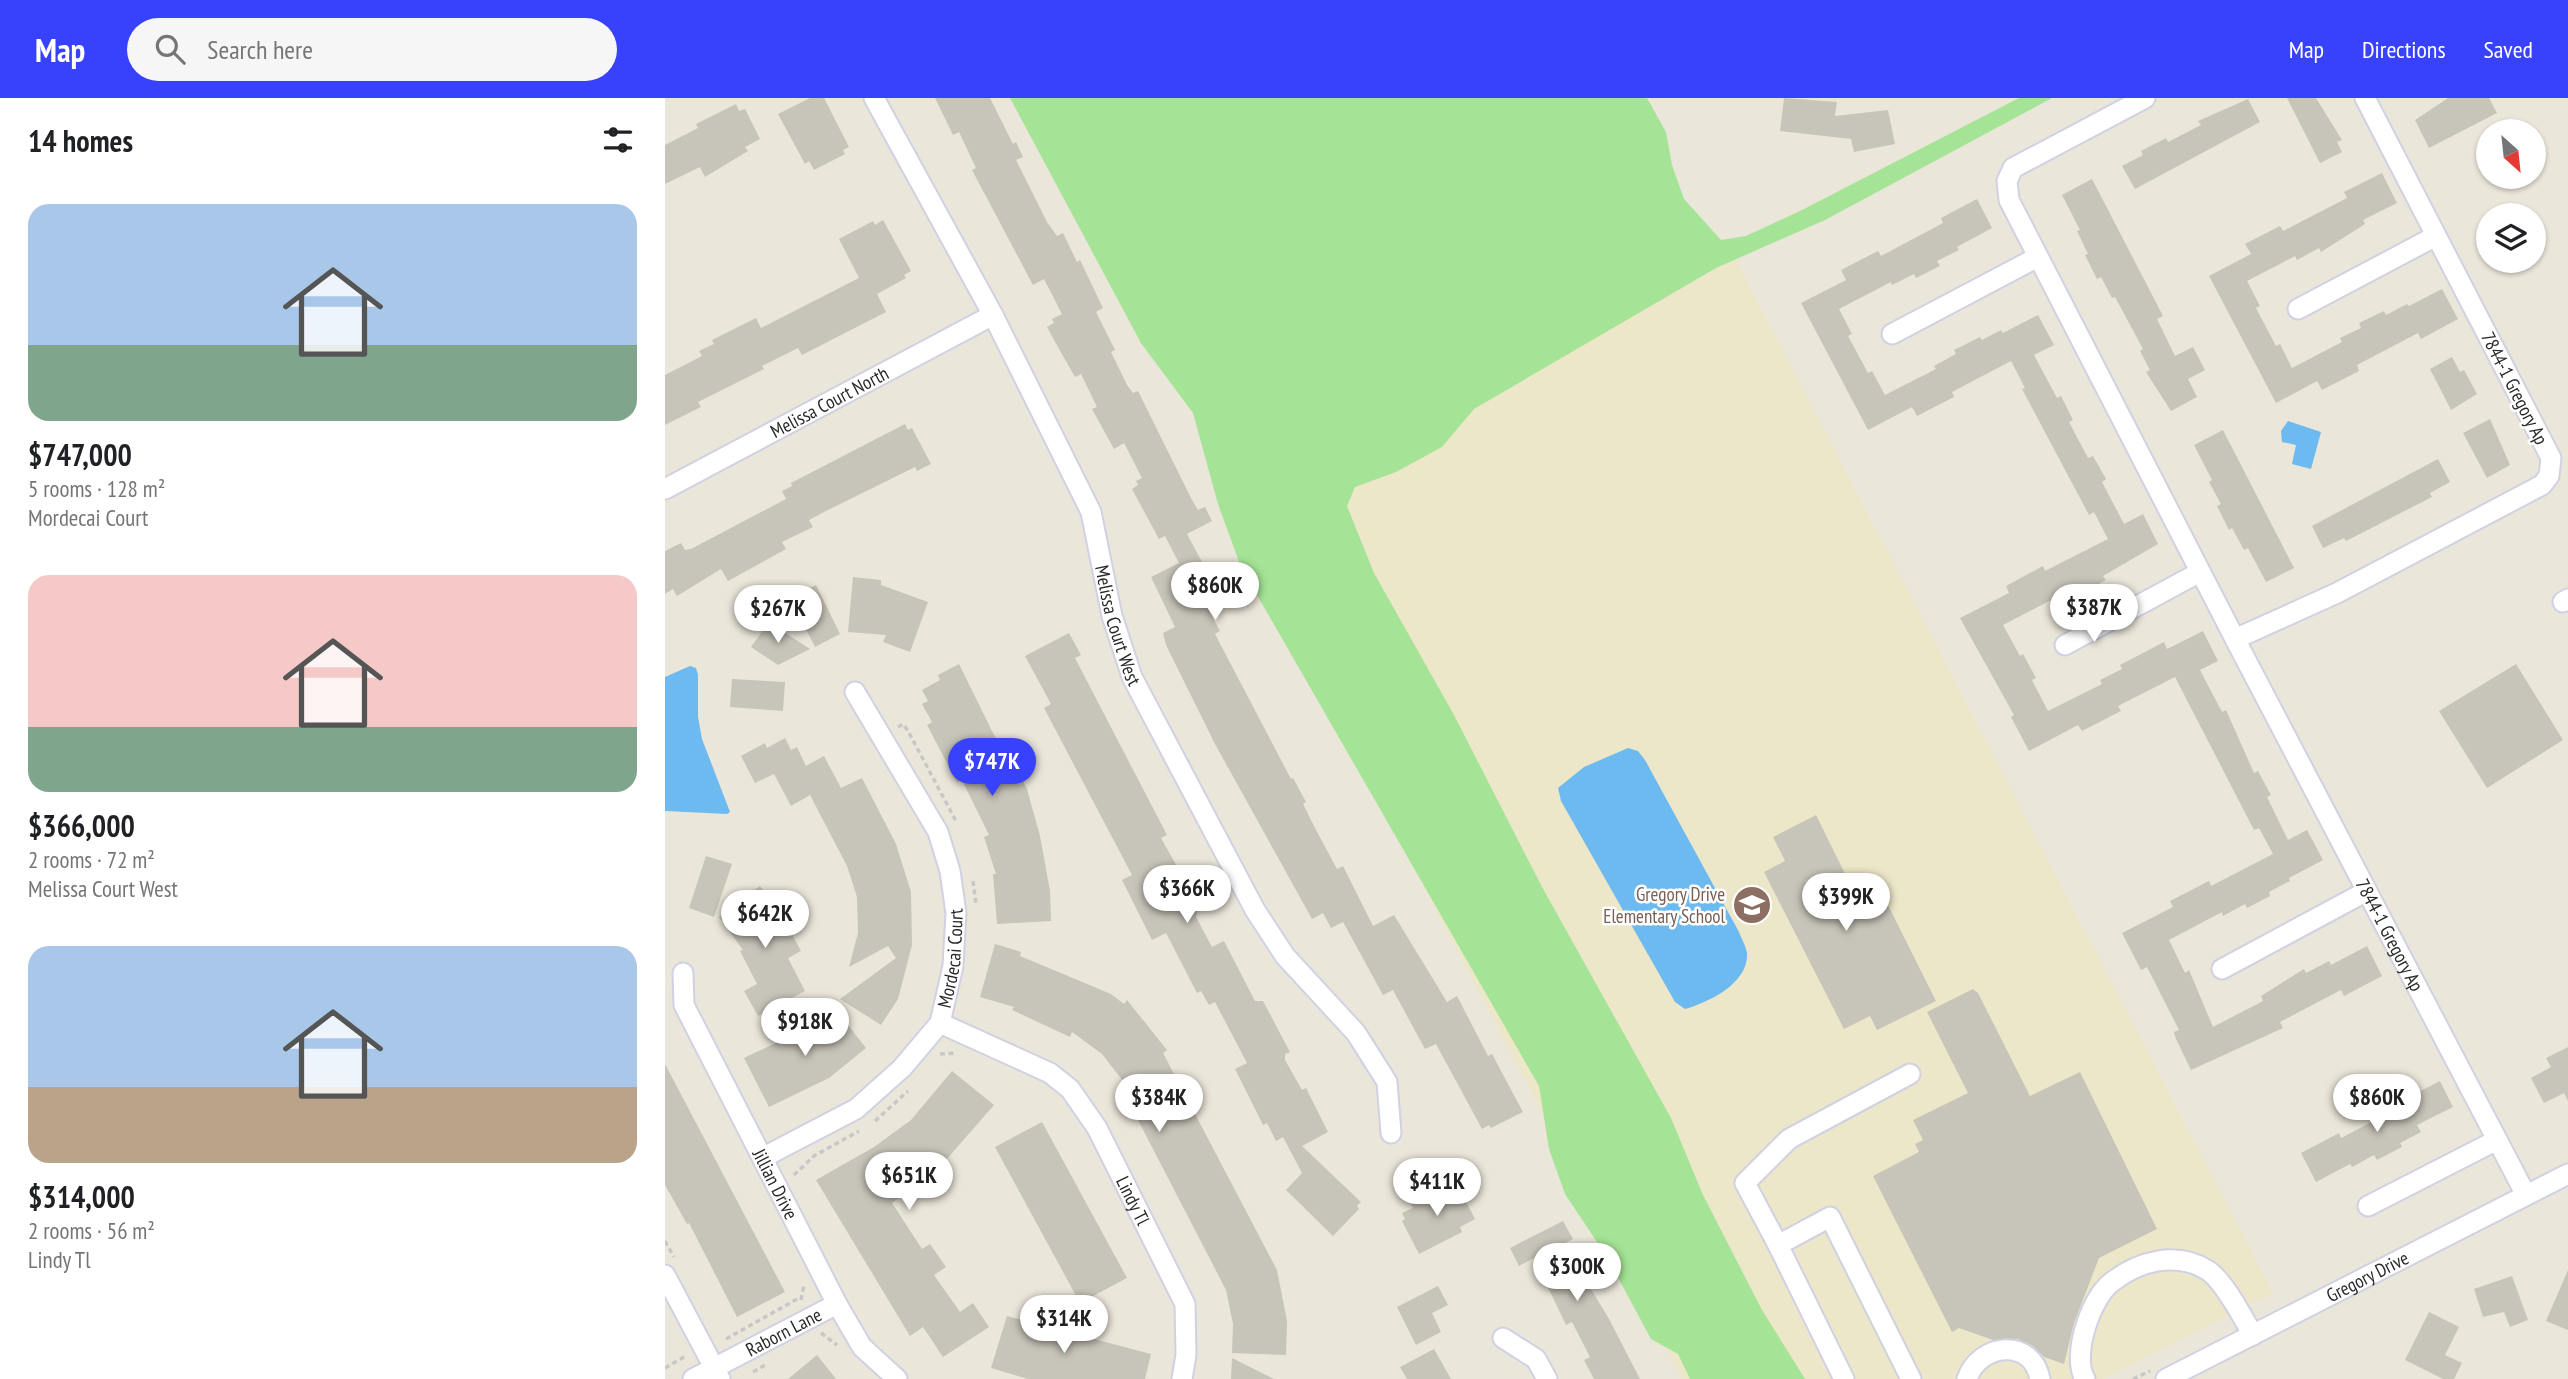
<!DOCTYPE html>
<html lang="en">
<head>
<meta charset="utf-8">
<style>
	:root { --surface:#fff; --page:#f6f6f6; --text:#202124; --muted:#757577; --accent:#3841fb }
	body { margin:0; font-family:"PT Sans Narrow",sans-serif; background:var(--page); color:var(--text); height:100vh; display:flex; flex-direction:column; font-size:26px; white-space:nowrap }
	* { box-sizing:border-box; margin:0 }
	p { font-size:23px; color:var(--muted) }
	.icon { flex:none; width:38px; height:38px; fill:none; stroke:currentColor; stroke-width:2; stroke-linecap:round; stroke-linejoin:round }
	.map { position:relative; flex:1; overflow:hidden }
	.details { display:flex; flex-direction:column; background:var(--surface); width:665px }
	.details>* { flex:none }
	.needle { width:46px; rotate:153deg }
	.tools { position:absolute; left:1811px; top:21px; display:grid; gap:14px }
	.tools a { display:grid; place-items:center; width:70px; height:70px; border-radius:50%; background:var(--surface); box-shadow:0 2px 5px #0004; font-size:35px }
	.price { position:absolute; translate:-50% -60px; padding:0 16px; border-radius:24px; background:#fff; color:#222; font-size:23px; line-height:46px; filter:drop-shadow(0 2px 4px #0008) }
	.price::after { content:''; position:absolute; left:50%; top:42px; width:21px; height:16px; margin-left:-10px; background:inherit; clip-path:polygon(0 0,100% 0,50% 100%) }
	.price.current { background:var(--accent); color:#fff }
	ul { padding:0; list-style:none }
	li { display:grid; align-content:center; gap:14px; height:371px; padding:0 28px }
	li span { display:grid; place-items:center; height:217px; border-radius:21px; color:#555 }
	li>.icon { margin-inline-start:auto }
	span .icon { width:126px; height:126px; fill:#fffc; stroke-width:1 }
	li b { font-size:30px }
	h2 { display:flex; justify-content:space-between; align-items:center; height:84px; padding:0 28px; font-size:30px }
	header { display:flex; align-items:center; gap:42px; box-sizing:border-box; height:98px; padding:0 35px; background:var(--accent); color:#fff }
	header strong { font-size:33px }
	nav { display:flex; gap:38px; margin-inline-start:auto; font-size:24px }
	.search { width:490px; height:63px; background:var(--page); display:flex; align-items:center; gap:18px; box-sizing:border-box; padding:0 24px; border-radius:38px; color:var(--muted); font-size:26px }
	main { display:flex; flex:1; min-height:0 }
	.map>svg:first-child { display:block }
</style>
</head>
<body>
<header>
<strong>Map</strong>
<div class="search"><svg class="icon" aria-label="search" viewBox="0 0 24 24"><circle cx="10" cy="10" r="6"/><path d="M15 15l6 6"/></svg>Search here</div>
<nav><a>Map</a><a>Directions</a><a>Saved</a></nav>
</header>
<main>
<section class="details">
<h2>14 homes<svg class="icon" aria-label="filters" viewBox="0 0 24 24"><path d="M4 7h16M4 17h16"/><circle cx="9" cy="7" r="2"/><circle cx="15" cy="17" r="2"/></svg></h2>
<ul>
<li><span style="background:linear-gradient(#a9c7e8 65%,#7fa58c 0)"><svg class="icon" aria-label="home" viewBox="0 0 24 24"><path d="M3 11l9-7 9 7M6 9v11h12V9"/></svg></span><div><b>$747,000</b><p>5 rooms · 128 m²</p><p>Mordecai Court</p></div></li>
<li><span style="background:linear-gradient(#f6c9c9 70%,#7fa58c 0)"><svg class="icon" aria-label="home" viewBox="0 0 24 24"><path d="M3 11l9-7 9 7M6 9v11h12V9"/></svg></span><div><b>$366,000</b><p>2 rooms · 72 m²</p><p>Melissa Court West</p></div></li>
<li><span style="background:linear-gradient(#a9c7e8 65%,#b9a48a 0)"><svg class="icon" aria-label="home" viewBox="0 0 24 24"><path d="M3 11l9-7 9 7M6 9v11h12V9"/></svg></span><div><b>$314,000</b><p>2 rooms · 56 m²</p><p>Lindy Tl</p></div></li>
</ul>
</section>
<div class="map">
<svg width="1903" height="1281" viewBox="0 0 1903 1281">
	<rect width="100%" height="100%" fill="#ebe6da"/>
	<!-- education -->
	<path fill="#ede7c9" d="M 1065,151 L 1608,1195 L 1438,1281 L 1017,1281 L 564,419 Z"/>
	<!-- green -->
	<path fill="#a5e396" d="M 345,0 L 982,0 L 1001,34 L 1007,67 L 1019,101 L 1056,142 L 1081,138 L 1137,112 L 1354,0 L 1387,0 L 1160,122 L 1051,170 L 809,311 L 777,349 L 731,374 L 690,389 L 682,408 L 709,475 L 789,617 L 877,789 L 1006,1020 L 1038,1097 L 1097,1212 L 1140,1281 L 1025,1281 L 1013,1256 L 986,1241 L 942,1159 L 900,1096 L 884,1051 L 874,988 L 576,469 L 553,406 L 528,315 L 476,245 Z"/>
	<!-- water -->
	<path fill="#6cbaef" d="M 1623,323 L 1656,334 L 1646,371 L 1627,366 L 1631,347 L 1617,344 L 1616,333 Z
		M 25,568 L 31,570 L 33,577 L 33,619 L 37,641 L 65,714 L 62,716 L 0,713 L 0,579 Z
		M 963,650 L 973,653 L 980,662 L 1074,834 C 1076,840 1081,848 1082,855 C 1084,885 1044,904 1020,911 L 1010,904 L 896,703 L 893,690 L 919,669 Z"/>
	<!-- building -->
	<path fill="#c7c4b9" d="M 145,0 L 159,0 L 184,49 L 178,52 L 180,56 L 149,72 L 144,63 L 140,66 L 113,16 Z
		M 270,0 L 325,0 L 348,46 L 351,44 L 358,59 L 351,62 L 382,124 L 392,138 L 398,135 L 412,164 L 415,162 L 438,210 L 431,214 L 450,252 L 446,254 L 462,287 L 468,295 L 473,293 L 527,402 L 533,412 L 540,409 L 547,423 L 522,436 L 544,477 L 529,485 L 555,533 L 550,536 L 626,681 L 628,680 L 641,704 L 638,706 L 651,732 L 672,771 L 678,768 L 708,828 L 729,817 L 782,904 L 792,898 L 823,958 L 827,956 L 858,1014 L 826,1030 L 824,1027 L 817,1031 L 771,946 L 760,951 L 728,892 L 718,897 L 678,824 L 666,830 L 658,815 L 647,821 L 550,646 L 501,547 L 498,535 L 510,529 L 486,479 L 514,465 L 500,438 L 494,441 L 467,391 L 473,387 L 471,383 L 477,380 L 459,345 L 449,351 L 427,311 L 432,309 L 416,276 L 410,279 L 394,251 L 382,229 L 389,225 L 387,221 L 397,216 L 379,181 L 368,187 L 307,72 L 311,70 L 294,34 L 288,37 Z
		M 1119,0 L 1172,4 L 1170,18 L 1223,12 L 1230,46 L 1189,54 L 1186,41 L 1115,33 Z
		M 1622,0 L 1651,0 L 1677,42 L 1672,44 L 1677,54 L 1655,65 Z
		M 1783,0 L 1824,0 L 1832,15 L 1764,50 L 1750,22 Z
		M 1583,1 L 1595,24 L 1470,91 L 1457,68 L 1478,57 L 1476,53 L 1501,40 L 1503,44 L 1536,27 L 1533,23 Z
		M 71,6 L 74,13 L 80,11 L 95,41 L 80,49 L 83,53 L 40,79 L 35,69 L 0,86 L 0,47 L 33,30 L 31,26 Z
		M 1717,75 L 1732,105 L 1698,122 L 1700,126 L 1656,154 L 1654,150 L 1632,162 L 1630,158 L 1582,183 L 1595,208 L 1591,210 L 1611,248 L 1615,246 L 1627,270 L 1677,244 L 1675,240 L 1696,230 L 1694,225 L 1719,213 L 1721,217 L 1742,206 L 1744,208 L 1777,191 L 1793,221 L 1756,241 L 1753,235 L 1692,267 L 1694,273 L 1657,292 L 1652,283 L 1611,305 L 1544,178 L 1586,156 L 1580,146 L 1615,128 L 1618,133 L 1682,100 L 1679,94 Z
		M 1427,81 L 1498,218 L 1492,221 L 1510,258 L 1528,249 L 1540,272 L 1523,281 L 1532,299 L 1506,313 L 1481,274 L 1485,272 L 1475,253 L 1478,251 L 1450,199 L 1447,200 L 1436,179 L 1432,181 L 1420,157 L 1423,156 L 1412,133 L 1415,132 L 1397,97 Z
		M 1312,101 L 1327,130 L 1292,149 L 1294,152 L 1272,163 L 1275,168 L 1251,180 L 1249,176 L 1227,187 L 1226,184 L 1174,211 L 1187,236 L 1183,238 L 1203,275 L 1207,273 L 1220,297 L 1271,271 L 1269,268 L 1291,256 L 1289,252 L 1315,239 L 1317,242 L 1336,232 L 1338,235 L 1373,217 L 1389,247 L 1369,257 L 1392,300 L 1396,298 L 1408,322 L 1404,324 L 1423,360 L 1428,358 L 1441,381 L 1437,384 L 1459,426 L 1478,416 L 1493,446 L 1438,478 L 1441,482 L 1417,495 L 1415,490 L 1393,502 L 1392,499 L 1338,527 L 1355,558 L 1358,556 L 1371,580 L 1367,582 L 1383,613 L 1437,586 L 1435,582 L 1457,571 L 1455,567 L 1499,544 L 1502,551 L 1538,533 L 1553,563 L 1535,572 L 1557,614 L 1561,612 L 1589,675 L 1593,673 L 1606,697 L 1602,699 L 1623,742 L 1642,732 L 1658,762 L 1624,780 L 1625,783 L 1604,794 L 1605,798 L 1582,810 L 1580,806 L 1558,818 L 1557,814 L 1504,842 L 1520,875 L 1524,872 L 1548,929 L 1598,903 L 1596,898 L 1639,871 L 1641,875 L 1664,863 L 1666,867 L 1702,848 L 1717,878 L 1679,898 L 1676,892 L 1615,924 L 1618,930 L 1526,972 L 1511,941 L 1509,934 L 1514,932 L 1482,869 L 1476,872 L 1457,835 L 1508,809 L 1505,803 L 1544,783 L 1546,788 L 1608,756 L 1594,730 L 1589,732 L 1510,579 L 1453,608 L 1456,613 L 1417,633 L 1413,627 L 1364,653 L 1346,619 L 1349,617 L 1295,520 L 1344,495 L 1341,488 L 1378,468 L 1380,473 L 1443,441 L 1429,414 L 1424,417 L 1357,291 L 1360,290 L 1346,263 L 1287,294 L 1289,299 L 1252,318 L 1247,309 L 1203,332 L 1136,205 L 1181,182 L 1176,172 L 1213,153 L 1216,158 L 1278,125 L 1276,120 Z
		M 218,122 L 246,173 L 239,177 L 241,180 L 212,196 L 221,214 L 137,257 L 133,250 L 97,268 L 99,271 L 33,304 L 36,309 L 0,327 L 0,277 L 37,258 L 34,253 L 49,246 L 47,242 L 91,220 L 96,230 L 194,180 L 174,141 L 208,123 L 210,127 Z
		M 1787,259 L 1795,274 L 1799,272 L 1812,296 L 1786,312 L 1765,271 Z
		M 1825,321 L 1845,367 L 1822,380 L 1798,335 Z
		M 240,326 L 243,332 L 247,330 L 266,366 L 252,373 L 250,369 L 159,414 L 144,422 L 148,429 L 117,444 L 121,451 L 63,483 L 56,471 L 12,498 L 8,491 L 0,496 L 0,453 L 16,445 L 20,452 L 26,451 L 121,401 L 117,393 L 127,388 L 126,385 Z
		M 1558,332 L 1629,470 L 1601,484 L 1583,450 L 1579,452 L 1567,430 L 1564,432 L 1552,408 L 1556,406 L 1544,384 L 1547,382 L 1529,347 Z
		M 1773,361 L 1785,384 L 1765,395 L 1767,399 L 1681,443 L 1679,440 L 1658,450 L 1647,428 Z
		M 188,479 L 216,482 L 216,487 L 263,504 L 245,554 L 218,544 L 221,537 L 183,534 Z
		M 151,487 L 175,536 L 150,549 L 125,500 Z
		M 104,524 L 145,551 L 113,567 L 86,549 Z
		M 404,535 L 416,557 L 410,560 L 502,737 L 496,740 L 533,806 L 531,819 L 547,849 L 559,843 L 590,903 L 598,903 L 625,954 L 620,956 L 620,962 L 637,992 L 641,990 L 663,1034 L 637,1048 L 696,1104 L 692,1108 L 694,1111 L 668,1138 L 621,1092 L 637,1075 L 618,1039 L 611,1043 L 602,1025 L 598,1027 L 570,971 L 582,965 L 550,904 L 544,907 L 536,893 L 532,895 L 501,835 L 487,842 L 457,782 L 467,777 L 379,610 L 386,606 L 360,558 Z
		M 294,566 L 327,633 L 346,667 L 349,665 L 362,691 L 375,738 L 385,793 L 386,823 L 332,826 L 328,776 L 331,776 L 319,739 L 324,737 L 297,682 L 292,684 L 262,627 L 267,624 L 257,606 L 263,603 L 257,592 L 275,582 L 273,577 Z
		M 1851,566 L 1898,642 L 1822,690 L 1774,613 Z
		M 67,581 L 120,584 L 118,613 L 65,609 Z
		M 120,640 L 126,652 L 132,649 L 141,668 L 159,658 L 176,690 L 197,680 L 231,746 L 246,794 L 247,847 L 233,901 L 216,927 L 175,901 L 231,860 L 223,848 L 184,869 L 193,835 L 192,799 L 182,768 L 145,697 L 126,708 L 109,676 L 90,685 L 76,658 L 100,645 L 102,650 Z
		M 1151,717 L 1192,800 L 1214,789 L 1271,903 L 1212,932 L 1205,918 L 1179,931 L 1099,774 L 1120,763 L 1108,739 Z
		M 41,758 L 67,766 L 49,819 L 24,810 Z
		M 95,788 L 116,816 L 136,853 L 123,860 L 140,893 L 93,918 L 79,893 L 92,886 L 75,853 L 78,852 L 54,819 Z
		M 330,846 L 356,854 L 355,858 L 446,896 L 459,906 L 462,902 L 502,952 L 498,955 L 612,1172 L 622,1223 L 621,1257 L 567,1255 L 568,1226 L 561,1192 L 459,995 L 465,992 L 437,956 L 407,934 L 405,939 L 347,912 L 349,909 L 315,899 Z
		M 1308,891 L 1313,895 L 1365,998 L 1415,974 L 1492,1131 L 1434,1160 L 1409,1225 L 1399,1266 L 1379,1259 L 1368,1248 L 1353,1241 L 1328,1242 L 1294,1230 L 1287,1234 L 1208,1078 L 1254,1054 L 1250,1046 L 1258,1042 L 1248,1022 L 1303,995 L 1262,914 Z
		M 166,905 L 201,950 L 164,980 L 104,1009 L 79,960 L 155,924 Z
		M 1903,949 L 1903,1003 L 1899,995 L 1879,1005 L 1866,980 L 1886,969 L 1881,960 Z
		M 0,966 L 120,1194 L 72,1219 L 24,1125 L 22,1126 L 0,1087 Z
		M 287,973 L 329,1007 L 274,1070 L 227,1105 L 257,1151 L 265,1146 L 281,1169 L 269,1177 L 295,1214 L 308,1205 L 324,1229 L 278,1259 L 258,1229 L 245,1238 L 151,1082 L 209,1049 L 246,1022 Z
		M 1775,983 L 1788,1009 L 1752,1027 L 1756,1034 L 1735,1045 L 1737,1049 L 1712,1062 L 1709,1057 L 1687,1069 L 1685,1066 L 1651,1084 L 1636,1055 L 1674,1035 L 1676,1040 L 1741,1006 L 1738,1002 Z
		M 377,1024 L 462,1180 L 415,1205 L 330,1049 Z
		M 787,1086 L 789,1090 L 793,1088 L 810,1121 L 795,1129 L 797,1134 L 754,1156 L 737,1123 L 740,1121 L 737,1115 L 748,1110 L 746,1106 Z
		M 898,1123 L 908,1141 L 897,1147 L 913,1178 L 917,1176 L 944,1221 L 975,1281 L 929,1281 L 919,1262 L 925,1259 L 907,1224 L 901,1227 L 869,1160 L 854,1168 L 845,1150 Z
		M 1903,1172 L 1903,1232 L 1881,1223 Z
		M 1847,1178 L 1863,1222 L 1845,1229 L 1839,1214 L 1818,1219 L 1809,1191 Z
		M 773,1188 L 783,1207 L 767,1215 L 776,1234 L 751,1247 L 732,1209 Z
		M 1764,1214 L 1794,1229 L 1780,1257 L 1797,1265 L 1789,1281 L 1778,1281 L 1740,1262 Z
		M 342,1218 L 486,1256 L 480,1281 L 363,1281 L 326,1270 Z
		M 769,1251 L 786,1281 L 742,1281 L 735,1269 Z
		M 152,1257 L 171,1281 L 123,1281 Z
		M 567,1260 L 609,1281 L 566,1281 Z"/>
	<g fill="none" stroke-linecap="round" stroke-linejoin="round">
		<defs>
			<g id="minor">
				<path id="s1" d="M 209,0 L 328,217 L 426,414 L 447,518 L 467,579 L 590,812 L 620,858 L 691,935 L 722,984 L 726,1035"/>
				<path d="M 1480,0 L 1348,70 L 1342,83 L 1344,102 L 1570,541 L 1672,495 L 1877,387 L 1884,378 L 1886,360 L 1700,0"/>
				<path d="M 1633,211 L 1771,138"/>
				<path d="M 1227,236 L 1371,160"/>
				<path id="s2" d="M 0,391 L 328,217"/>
				<path d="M 1898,504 L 1903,501"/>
				<path id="s3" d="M 1570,541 L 1861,1097"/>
				<path d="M 1400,547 L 1535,474"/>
				<path d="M 1557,871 L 1702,793"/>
				<path id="s4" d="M 18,875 L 19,907 L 172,1206 L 197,1249 L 232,1281"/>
				<path id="s5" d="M 275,925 L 385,975 L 405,991 L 432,1030 L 520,1206 L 521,1257 L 517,1281"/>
				<path id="s6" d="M 99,1059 L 191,1011 L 237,970 L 275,925 L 288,868 L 291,815 L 285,773 L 273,734 L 190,594"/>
				<path d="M 1703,1108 L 1832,1042"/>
				<path d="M 1113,1147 L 1080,1085 L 1124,1041 L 1245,976"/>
				<path d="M 0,1177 L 55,1281"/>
				<path d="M 838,1240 L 871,1261 L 882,1281"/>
				<path id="s7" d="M 28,1281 L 172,1206"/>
				<path d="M 1179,1281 L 1113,1147 L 1165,1119 L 1246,1281"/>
				<path d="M 1302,1281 C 1314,1245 1367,1239 1375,1281"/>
				<path d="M 1420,1281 C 1406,1258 1426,1199 1447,1184 C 1474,1163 1511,1153 1542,1172 C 1558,1181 1578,1220 1588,1237"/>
				<path id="s8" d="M 1501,1281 L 1903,1076"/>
			</g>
		</defs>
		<!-- minor casing -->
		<use href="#minor" stroke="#d0d1e2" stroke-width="23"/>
		<!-- path -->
		<path stroke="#c7c7c7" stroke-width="3.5" stroke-dasharray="5 3.5" stroke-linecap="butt" d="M 233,629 L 238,626 L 243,633 L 292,725
			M 308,783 L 311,806
			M 275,956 L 292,955
			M 210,1023 L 243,993
			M 129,1077 L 149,1058 L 194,1033
			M 0,1143 L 9,1159
			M 136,1202 L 139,1187
			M 156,1235 L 172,1247
			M 61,1241 L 134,1200
			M 0,1270 L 21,1258
			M 88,1274 L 102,1266
			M 1468,1281 L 1485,1273"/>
		<!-- minor -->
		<use href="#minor" stroke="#fff" stroke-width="19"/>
	</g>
	<!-- icons -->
	<defs>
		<symbol id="school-disc" viewBox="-11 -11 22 22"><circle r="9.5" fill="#8d6e63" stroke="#fff"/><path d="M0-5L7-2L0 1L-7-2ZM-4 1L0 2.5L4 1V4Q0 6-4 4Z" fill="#fff"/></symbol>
	</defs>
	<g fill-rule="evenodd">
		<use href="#school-disc" x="1065" y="785" width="44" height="44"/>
	</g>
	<g text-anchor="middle" stroke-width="5" stroke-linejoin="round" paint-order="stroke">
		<!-- street labels -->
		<g font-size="19" fill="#292929" stroke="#fff">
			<text transform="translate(1850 290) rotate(63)" y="7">7844-1 Gregory Ap</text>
			<text dy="7" stroke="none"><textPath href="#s2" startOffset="186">Melissa Court North</textPath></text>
			<text dy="7" stroke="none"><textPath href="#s1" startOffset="584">Melissa Court West</textPath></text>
			<text dy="7" stroke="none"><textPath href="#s3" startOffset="334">7844-1 Gregory Ap</textPath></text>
			<text dy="7" stroke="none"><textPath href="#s6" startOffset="290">Mordecai Court</textPath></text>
			<text dy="7" stroke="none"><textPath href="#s4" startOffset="233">Jillian Drive</textPath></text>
			<text dy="7" stroke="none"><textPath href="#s5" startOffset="275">Lindy Tl</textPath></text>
			<text dy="7" stroke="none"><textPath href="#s8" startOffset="226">Gregory Drive</textPath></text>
			<text dy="7" stroke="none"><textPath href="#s7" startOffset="102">Raborn Lane</textPath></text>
		</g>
		<!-- education labels -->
		<g font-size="19" fill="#785e54" stroke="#fff" text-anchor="end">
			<text x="1060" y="803">Gregory Drive<tspan x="1060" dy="22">Elementary School</tspan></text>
		</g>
	</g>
</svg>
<div class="tools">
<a><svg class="needle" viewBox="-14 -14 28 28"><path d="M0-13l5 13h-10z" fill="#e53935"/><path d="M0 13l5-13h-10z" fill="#757577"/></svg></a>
<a><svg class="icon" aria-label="layers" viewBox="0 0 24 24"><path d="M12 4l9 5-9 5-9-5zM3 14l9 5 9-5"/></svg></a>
</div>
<b class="price" style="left:550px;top:524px">$860K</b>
<b class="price" style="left:1429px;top:546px">$387K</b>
<b class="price" style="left:113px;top:547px">$267K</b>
<b class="price current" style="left:327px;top:700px">$747K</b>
<b class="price" style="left:522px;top:827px">$366K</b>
<b class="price" style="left:1181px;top:835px">$399K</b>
<b class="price" style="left:100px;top:852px">$642K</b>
<b class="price" style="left:140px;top:960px">$918K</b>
<b class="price" style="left:494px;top:1036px">$384K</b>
<b class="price" style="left:1712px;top:1036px">$860K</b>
<b class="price" style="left:244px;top:1114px">$651K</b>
<b class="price" style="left:772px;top:1120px">$411K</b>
<b class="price" style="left:912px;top:1205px">$300K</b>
<b class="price" style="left:399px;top:1257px">$314K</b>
</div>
</main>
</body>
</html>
